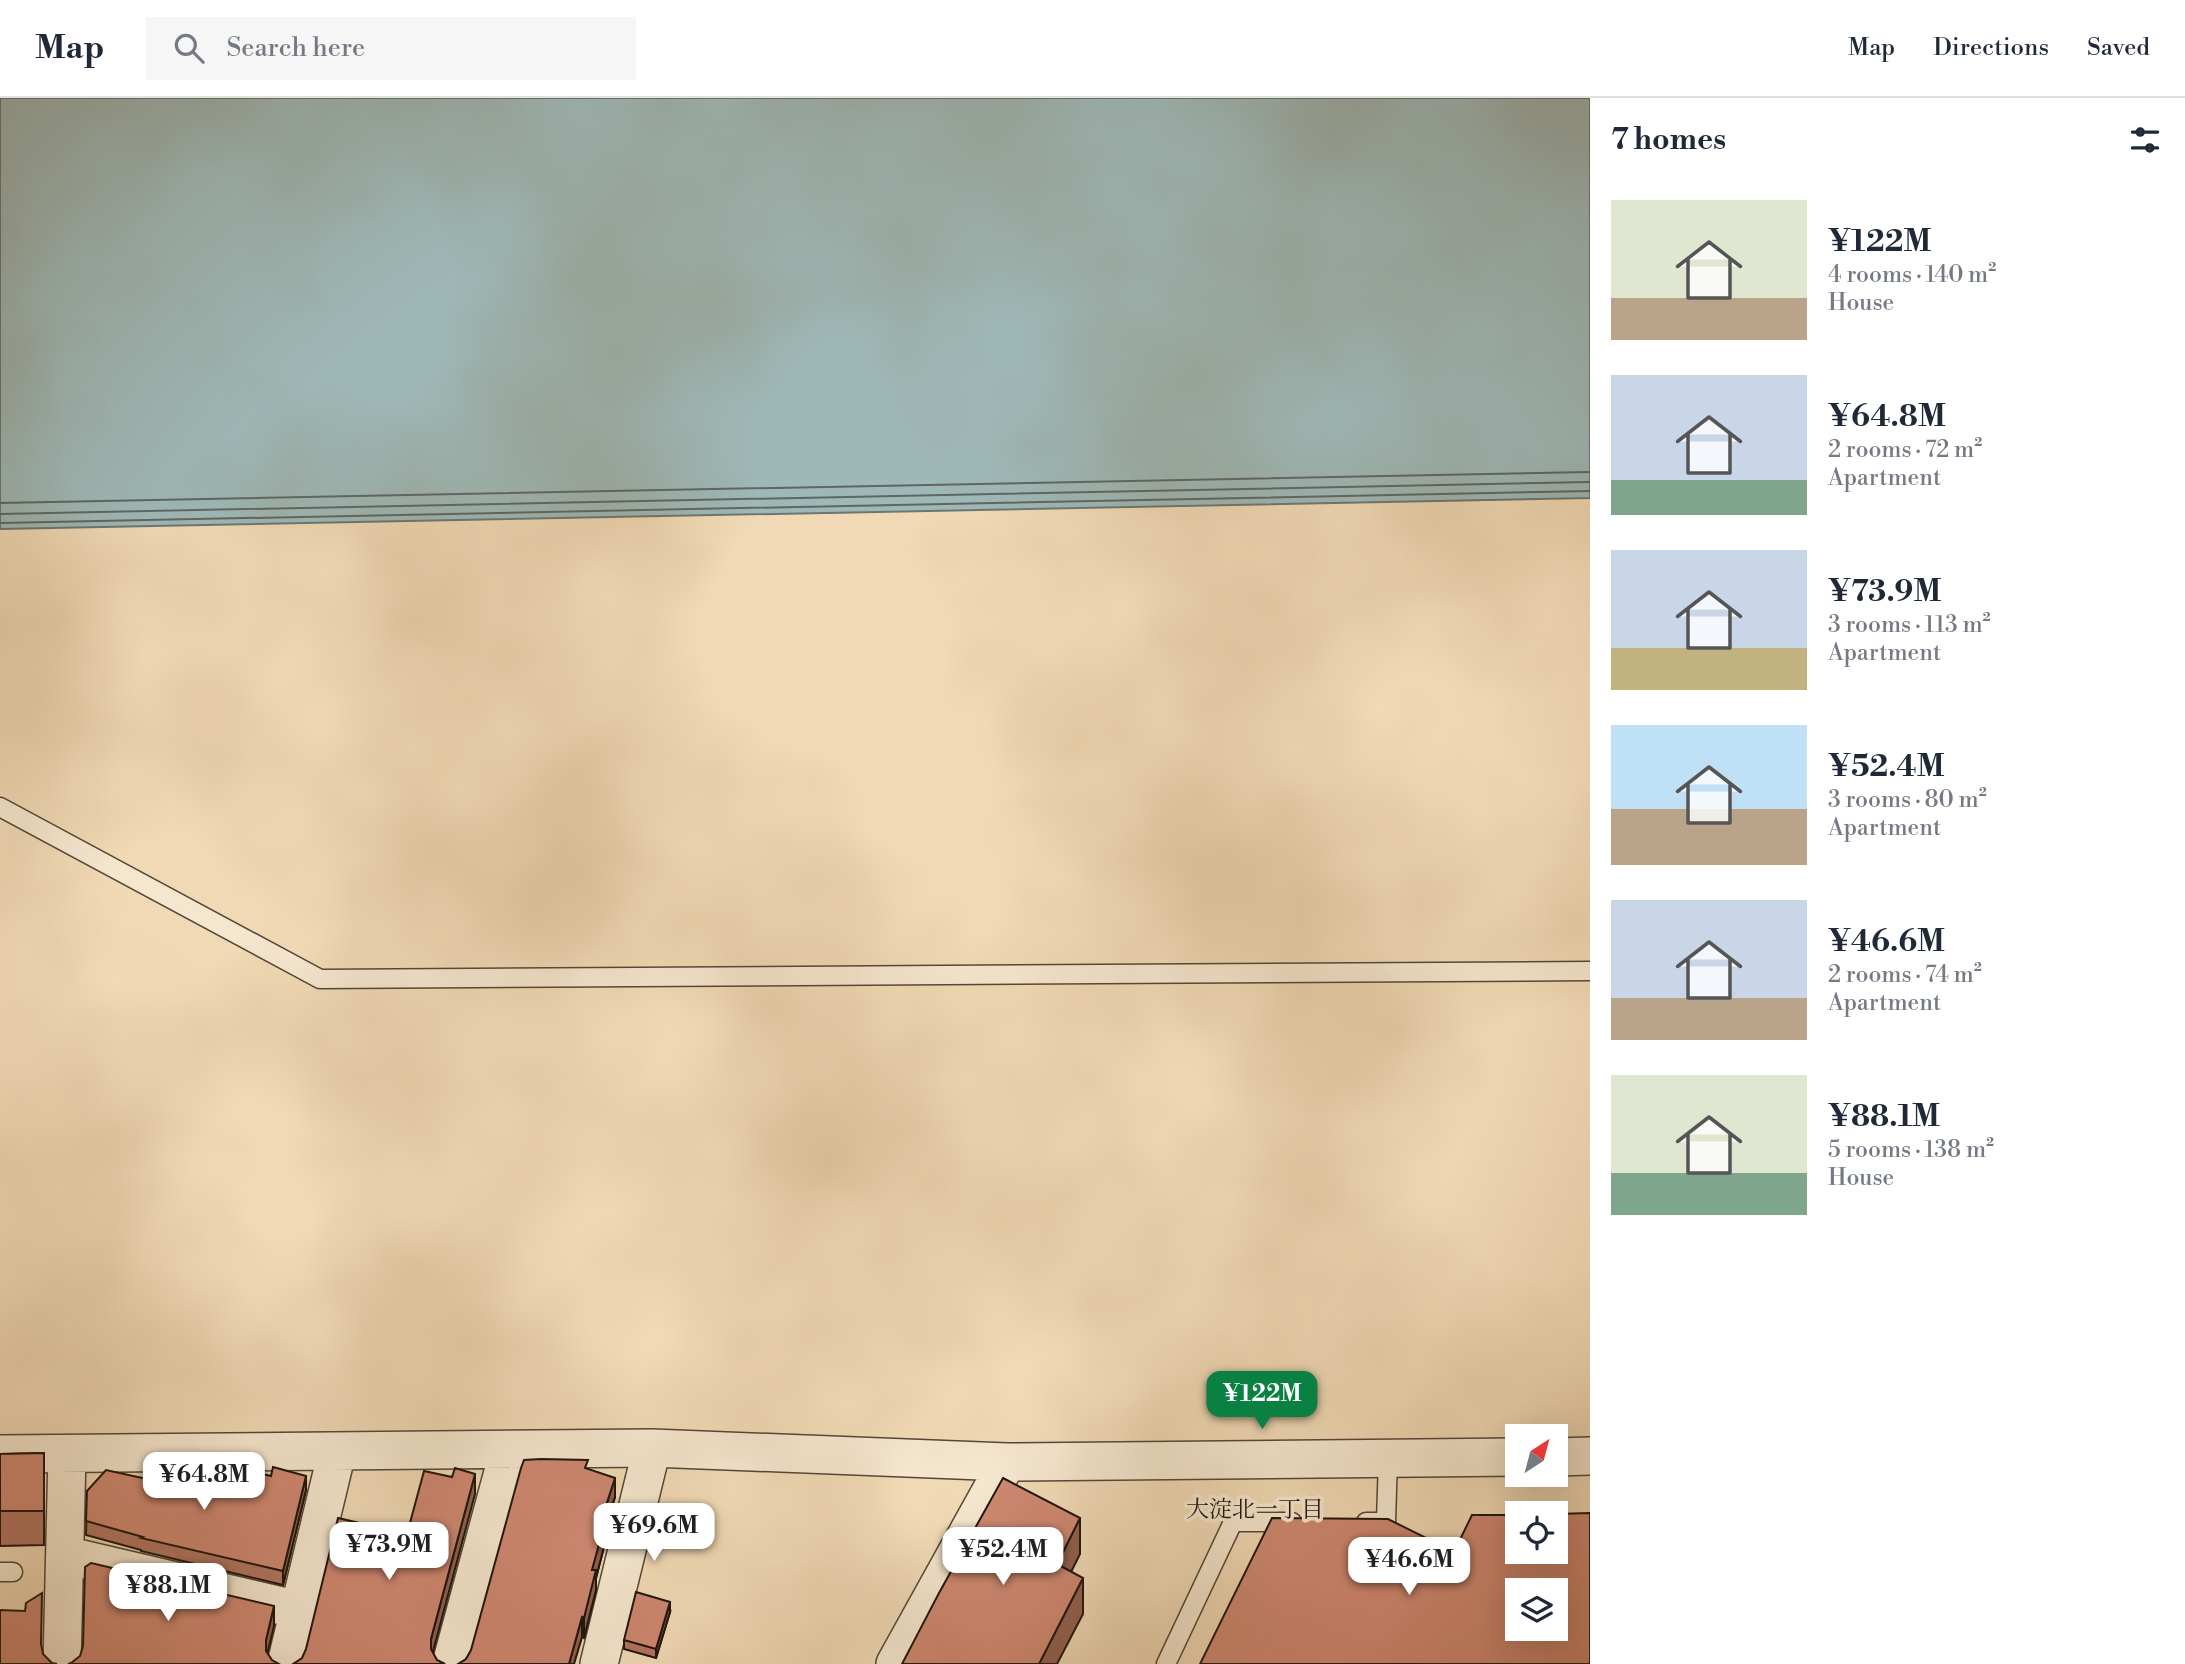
<!DOCTYPE html>
<html lang="en">
<head>
<meta charset="utf-8">
<style>
	:root { --surface:#fff; --page:#f6f6f7; --text:#1f2937; --muted:#747a83; --line:#e0e1e3; --accent:#0b8043 }
	body { margin:0; font-family:"Libre Bodoni","Noto Serif JP",serif; background:var(--page); color:var(--text); height:100vh; display:flex; flex-direction:column; font-size:26px; white-space:nowrap }
	* { box-sizing:border-box; margin:0 }
	p { font-size:23px; color:var(--muted) }
	.icon { flex:none; width:38px; height:38px; fill:none; stroke:currentColor; stroke-width:2; stroke-linecap:round; stroke-linejoin:round }
	.map { position:relative; flex:1; overflow:hidden }
	.side { display:flex; flex-direction:column; background:var(--surface); width:595px }
	.side>* { flex:none }
	.needle { width:46px; rotate:36deg }
	.buttons { position:absolute; left:1505px; top:1326px; display:grid; gap:14px }
	.buttons a { display:grid; place-items:center; width:63px; height:63px; border-radius:0px; background:var(--surface); box-shadow:0 7px 28px #0002; font-size:35px }
	.price { position:absolute; translate:-50% -60px; padding:0 16px; border-radius:14px; background:#fff; color:#222; font-size:23px; line-height:46px; filter:drop-shadow(0 2px 4px #0008) }
	.price::after { content:''; position:absolute; left:50%; top:42px; width:21px; height:16px; margin-left:-10px; background:inherit; clip-path:polygon(0 0,100% 0,50% 100%) }
	.price.selected { background:var(--accent); color:#fff }
	ul { padding:0; list-style:none }
	li { display:flex; align-items:center; gap:21px; height:175px; padding:0 21px }
	li span { display:grid; place-items:center; flex:none; width:196px; height:140px; border-radius:0px; color:#555 }
	li>.icon { margin-inline-start:auto }
	span .icon { width:84px; height:84px; fill:#fffc; stroke-width:1 }
	li b { font-size:30px }
	h2 { display:flex; justify-content:space-between; align-items:center; height:84px; padding:0 21px; font-size:30px }
	header { display:flex; align-items:center; gap:42px; box-sizing:border-box; height:98px; padding:0 35px; background:var(--surface); border-bottom:2px solid var(--line) }
	header strong { font-size:33px }
	nav { display:flex; gap:38px; margin-inline-start:auto; font-size:24px }
	.search { width:490px; height:63px; background:var(--page); display:flex; align-items:center; gap:18px; box-sizing:border-box; padding:0 24px; border-radius:0px; color:var(--muted); font-size:26px }
	main { display:flex; flex:1; min-height:0 }
	.map>svg:first-child { display:block }
</style>
</head>
<body>
<header>
<strong>Map</strong>
<div class="search"><svg class="icon" aria-label="search" viewBox="0 0 24 24"><circle cx="10" cy="10" r="6"/><path d="M15 15l6 6"/></svg>Search here</div>
<nav><a>Map</a><a>Directions</a><a>Saved</a></nav>
</header>
<main>
<div class="map">
<svg width="1590" height="1566" viewBox="0 0 1590 1566">
	<rect width="100%" height="100%" fill="#f0d9b4"/>
	<filter id="stains"><feTurbulence type="fractalNoise" baseFrequency=".00286" numOctaves="4"/><feColorMatrix values="0 0 0 0 .2 0 0 0 0 .09 0 0 0 0 .02 0 0 0 .5 -.17"/></filter>
	<radialGradient id="worn" r=".72"><stop offset=".6" stop-color="#630" stop-opacity="0"/><stop offset="1" stop-color="#630" stop-opacity=".3"/></radialGradient>
	<!-- water -->
	<path fill="#9eb8b7" stroke="#6b7773" stroke-width="2" d="M 0,0 L 1590,0 L 1590,400 L 0,431 Z"/>
	<g fill="none" stroke-linecap="round" stroke-linejoin="round">
		<!-- shore -->
		<path stroke="#5e6762" stroke-width="2" d="M 0,405 L 1590,374
			M 0,416 L 1590,384
			M 0,425 L 1590,393"/>
		<defs>
			<path id="lane" d="M 0,709 L 320,881 L 1590,873
				M 1366,1424 L 1386,1424 L 1388,1360
				M 0,1474 L 13,1474
				M 1166,1566 L 1233,1424 L 1292,1424"/>
			<path id="street" d="M 0,1356 L 652,1350 L 1007,1364 L 1517,1359
				M 1556,1359 L 1590,1358
				M 65,1457 L 299,1512
				M 62,1566 L 67,1357
				M 286,1566 L 337,1354
				M 451,1566 L 509,1352
				M 599,1566 L 652,1350
				M 895,1566 L 1007,1364"/>
		</defs>
		<!-- lane casing -->
		<use href="#lane" stroke="#534737" stroke-width="21"/>
		<!-- street casing -->
		<use href="#street" stroke="#534737" stroke-width="40"/>
		<!-- lane -->
		<use href="#lane" stroke="#f5e6ce" stroke-width="18"/>
		<!-- street -->
		<use href="#street" stroke="#f5e6ce" stroke-width="37"/>
	</g>
	<!-- wall -->
	<path fill="#b07460" stroke="#1f160d" stroke-width="2" d="M 44,1355 L 44,1447 L 0,1448 L 0,1356 Z
		M 588,1371 L 615,1399 L 606,1426 L 606,1441 L 596,1480 L 596,1492 L 584,1540 L 582,1539 L 466,1561 Z
		M 155,1377 L 210,1379 L 306,1392 L 283,1487 L 141,1453 L 141,1452 L 86,1437 L 87,1393 L 147,1381 Z
		M 670,1514 L 656,1560 L 624,1551 L 624,1542 Z"/>
	<!-- shaded-wall -->
	<path fill="#905e4e" stroke="#1f160d" stroke-width="2" d="M 475,1376 L 475,1396 L 431,1561 L 431,1541 Z
		M 306,1378 L 306,1392 L 283,1487 L 283,1473 Z
		M 615,1380 L 615,1399 L 606,1426 L 606,1441 L 596,1480 L 596,1492 L 584,1540 L 584,1520 L 592,1472 L 602,1420 Z
		M 1080,1420 L 1080,1456 L 1057,1502 L 1057,1466 Z
		M 1083,1480 L 1083,1516 L 1057,1566 L 1039,1566 Z
		M 670,1504 L 670,1514 L 656,1560 L 656,1551 Z
		M 274,1508 L 274,1528 L 266,1561 L 266,1542 Z
		M 582,1519 L 582,1539 L 574,1566 L 569,1566 Z"/>
	<!-- building -->
	<path fill="#cd8770" stroke="#1f160d" stroke-width="2" fill-rule="evenodd" d="M 44,1355 L 44,1413 L 0,1413 L 0,1356 Z
		M 541,1361 L 588,1362 L 585,1370 L 615,1380 L 602,1420 L 606,1421 L 592,1472 L 596,1472 L 584,1520 L 582,1519 L 569,1566 L 458,1566 L 466,1561 L 471,1552 L 521,1370 L 524,1362 Z
		M 273,1369 L 306,1378 L 283,1473 L 141,1440 L 143,1439 L 86,1423 L 87,1393 L 106,1372 L 147,1381 L 148,1374 L 155,1377 L 157,1372 L 181,1378 L 182,1372 L 210,1379 L 212,1373 L 261,1382 L 263,1376 L 271,1378 Z
		M 455,1370 L 475,1376 L 431,1541 L 431,1551 L 437,1562 L 445,1566 L 293,1566 L 302,1560 L 306,1551 L 338,1420 L 407,1436 L 424,1373 L 452,1379 Z
		M 1003,1380 L 1080,1420 L 1057,1466 L 1083,1480 L 1039,1566 L 902,1566 L 939,1495 Z
		M 1590,1415 L 1590,1566 L 1200,1566 L 1272,1420 L 1388,1421 L 1454,1454 L 1472,1417 L 1517,1417 L 1517,1454 L 1556,1454 L 1556,1416 ZM 1517,1493 L 1556,1493 L 1556,1531 L 1517,1531 Z
		M 91,1465 L 274,1508 L 266,1542 L 266,1553 L 272,1562 L 279,1566 L 68,1566 L 71,1565 L 80,1558 L 83,1548 L 85,1469 Z
		M 636,1494 L 670,1504 L 656,1551 L 624,1542 Z
		M 42,1495 L 41,1546 L 43,1556 L 52,1565 L 57,1566 L 0,1566 L 0,1512 L 25,1513 L 26,1505 Z"/>
	<g text-anchor="middle" stroke-width="7" stroke-linejoin="round" paint-order="stroke">
		<!-- neighbourhood labels -->
		<g font-size="23" fill="#1f160d" stroke="#f5e6ce">
			<text x="1255" y="1419">大淀北一丁目</text>
		</g>
	</g>
	<rect width="100%" height="100%" filter="url(#stains)"/>
	<rect width="100%" height="100%" fill="url(#worn)"/>
</svg>
<div class="buttons">
<a><svg class="needle" viewBox="-14 -14 28 28"><path d="M0-13l5 13h-10z" fill="#e53935"/><path d="M0 13l5-13h-10z" fill="#747a83"/></svg></a>
<a><svg class="icon" aria-label="locate" viewBox="0 0 24 24"><circle cx="12" cy="12" r="6"/><path d="M12 2v4M12 18v4M2 12h4M18 12h4"/></svg></a>
<a><svg class="icon" aria-label="layers" viewBox="0 0 24 24"><path d="M12 4l9 5-9 5-9-5zM3 14l9 5 9-5"/></svg></a>
</div>
<b class="price selected" style="left:1262px;top:1333px">¥122M</b>
<b class="price" style="left:204px;top:1414px">¥64.8M</b>
<b class="price" style="left:654px;top:1465px">¥69.6M</b>
<b class="price" style="left:389px;top:1484px">¥73.9M</b>
<b class="price" style="left:1003px;top:1489px">¥52.4M</b>
<b class="price" style="left:1409px;top:1499px">¥46.6M</b>
<b class="price" style="left:168px;top:1525px">¥88.1M</b>
</div>
<section class="side">
<h2>7 homes<svg class="icon" aria-label="filters" viewBox="0 0 24 24"><path d="M4 7h16M4 17h16"/><circle cx="9" cy="7" r="2"/><circle cx="15" cy="17" r="2"/></svg></h2>
<ul>
<li><span style="background:linear-gradient(#dfe7d0 70%,#b9a48a 0)"><svg class="icon" aria-label="home" viewBox="0 0 24 24"><path d="M3 11l9-7 9 7M6 9v11h12V9"/></svg></span><div><b>¥122M</b><p>4 rooms · 140 m²</p><p>House</p></div></li>
<li><span style="background:linear-gradient(#c9d6e8 75%,#7fa58c 0)"><svg class="icon" aria-label="home" viewBox="0 0 24 24"><path d="M3 11l9-7 9 7M6 9v11h12V9"/></svg></span><div><b>¥64.8M</b><p>2 rooms · 72 m²</p><p>Apartment</p></div></li>
<li><span style="background:linear-gradient(#c9d6e8 70%,#c2b280 0)"><svg class="icon" aria-label="home" viewBox="0 0 24 24"><path d="M3 11l9-7 9 7M6 9v11h12V9"/></svg></span><div><b>¥73.9M</b><p>3 rooms · 113 m²</p><p>Apartment</p></div></li>
<li><span style="background:linear-gradient(#bfe0f5 60%,#b9a48a 0)"><svg class="icon" aria-label="home" viewBox="0 0 24 24"><path d="M3 11l9-7 9 7M6 9v11h12V9"/></svg></span><div><b>¥52.4M</b><p>3 rooms · 80 m²</p><p>Apartment</p></div></li>
<li><span style="background:linear-gradient(#c9d6e8 70%,#b9a48a 0)"><svg class="icon" aria-label="home" viewBox="0 0 24 24"><path d="M3 11l9-7 9 7M6 9v11h12V9"/></svg></span><div><b>¥46.6M</b><p>2 rooms · 74 m²</p><p>Apartment</p></div></li>
<li><span style="background:linear-gradient(#dfe7d0 70%,#7fa58c 0)"><svg class="icon" aria-label="home" viewBox="0 0 24 24"><path d="M3 11l9-7 9 7M6 9v11h12V9"/></svg></span><div><b>¥88.1M</b><p>5 rooms · 138 m²</p><p>House</p></div></li>
</ul>
</section>
</main>
</body>
</html>
